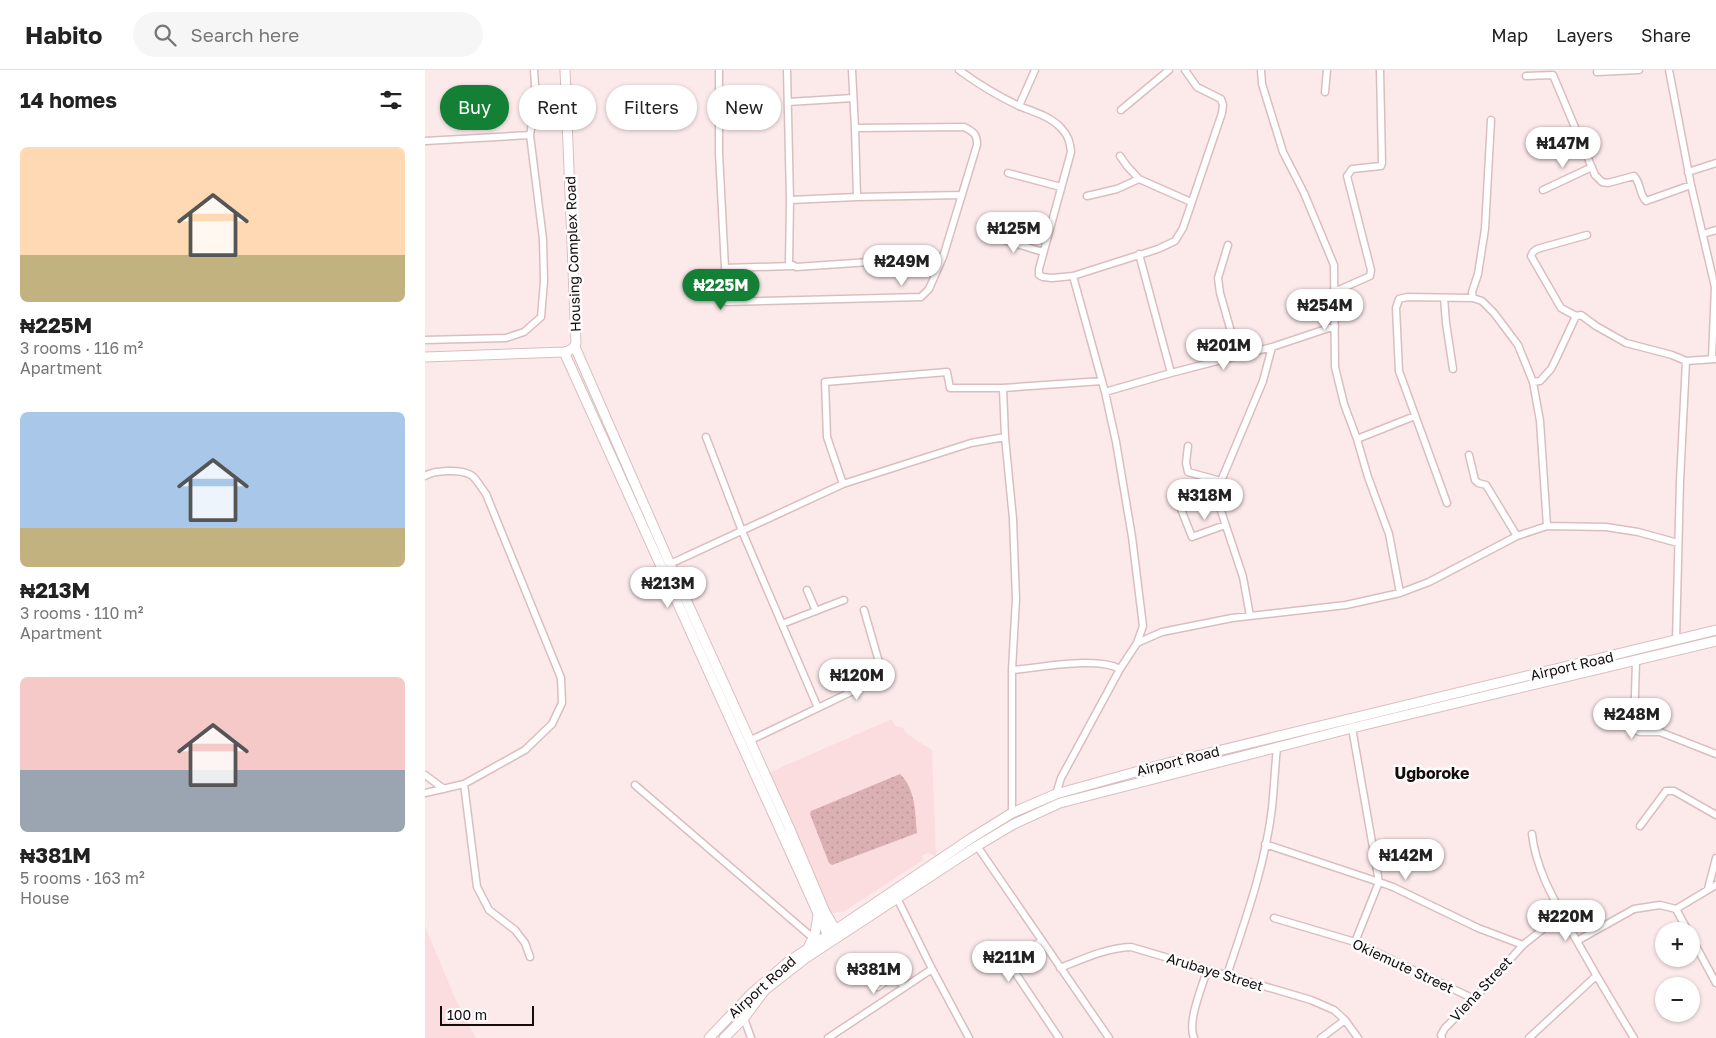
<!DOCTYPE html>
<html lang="en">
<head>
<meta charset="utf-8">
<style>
	:root { --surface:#fff; --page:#f6f6f6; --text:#222; --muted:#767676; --line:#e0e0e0; --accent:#148036 }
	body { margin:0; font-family:"Golos Text",sans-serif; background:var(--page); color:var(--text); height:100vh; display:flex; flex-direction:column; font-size:19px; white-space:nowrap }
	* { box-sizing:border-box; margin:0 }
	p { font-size:16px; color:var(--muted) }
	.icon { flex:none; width:28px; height:28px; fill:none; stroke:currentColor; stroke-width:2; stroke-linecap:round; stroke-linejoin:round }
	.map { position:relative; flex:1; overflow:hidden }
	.details { display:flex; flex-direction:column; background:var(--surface); width:425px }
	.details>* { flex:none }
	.guide { position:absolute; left:15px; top:15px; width:475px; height:45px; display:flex; gap:10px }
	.buttons { position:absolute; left:1230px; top:852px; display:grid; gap:10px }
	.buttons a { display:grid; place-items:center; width:45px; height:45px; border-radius:50%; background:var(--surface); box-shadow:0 1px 4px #0004; font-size:25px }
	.scale { position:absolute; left:15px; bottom:12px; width:94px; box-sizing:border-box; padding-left:5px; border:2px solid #140b0c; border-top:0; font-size:14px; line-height:18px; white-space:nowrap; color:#140b0c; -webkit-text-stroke:4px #fcfcfc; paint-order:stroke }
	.price { position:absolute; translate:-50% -42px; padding:0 11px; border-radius:18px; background:#fff; color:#222; font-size:16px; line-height:32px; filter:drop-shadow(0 1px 2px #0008) }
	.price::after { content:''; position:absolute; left:50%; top:30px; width:15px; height:11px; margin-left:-8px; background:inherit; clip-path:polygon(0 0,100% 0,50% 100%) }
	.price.selected { background:var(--accent); color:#fff }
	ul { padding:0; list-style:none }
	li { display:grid; align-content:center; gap:10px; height:265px; padding:0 20px }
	li span { display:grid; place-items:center; height:155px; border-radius:8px; color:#555 }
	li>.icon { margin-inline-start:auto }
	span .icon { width:90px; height:90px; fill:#fffc; stroke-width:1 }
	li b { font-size:21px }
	h2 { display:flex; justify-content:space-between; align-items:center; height:60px; padding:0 20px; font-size:21px }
	.chip { padding:0 18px; border-radius:22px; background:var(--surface); box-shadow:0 1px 4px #0004; font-size:18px; line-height:45px }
	.chip.selected { background:var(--accent); color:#fff }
	header { display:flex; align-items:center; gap:30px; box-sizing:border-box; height:70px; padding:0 25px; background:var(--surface); border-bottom:1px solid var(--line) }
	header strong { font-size:24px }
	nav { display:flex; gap:28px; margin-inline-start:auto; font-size:18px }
	.search { width:350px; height:45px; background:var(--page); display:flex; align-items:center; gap:12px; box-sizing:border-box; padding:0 18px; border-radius:28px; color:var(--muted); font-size:19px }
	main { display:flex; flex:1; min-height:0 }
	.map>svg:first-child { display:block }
</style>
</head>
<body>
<header>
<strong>Habito</strong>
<div class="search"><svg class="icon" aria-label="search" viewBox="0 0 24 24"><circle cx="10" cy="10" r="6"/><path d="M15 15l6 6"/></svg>Search here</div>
<nav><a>Map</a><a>Layers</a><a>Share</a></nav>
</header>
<main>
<section class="details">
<h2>14 homes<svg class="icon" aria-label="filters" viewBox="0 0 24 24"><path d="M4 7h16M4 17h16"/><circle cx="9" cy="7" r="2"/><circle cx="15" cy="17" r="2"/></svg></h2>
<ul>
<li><span style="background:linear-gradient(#ffd9b3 70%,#c2b280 0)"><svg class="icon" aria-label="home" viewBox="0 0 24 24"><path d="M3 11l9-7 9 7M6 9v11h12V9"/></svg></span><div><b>₦225M</b><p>3 rooms · 116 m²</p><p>Apartment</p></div></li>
<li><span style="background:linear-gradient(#a9c7e8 75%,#c2b280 0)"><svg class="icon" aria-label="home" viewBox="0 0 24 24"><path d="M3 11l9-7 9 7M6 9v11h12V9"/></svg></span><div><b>₦213M</b><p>3 rooms · 110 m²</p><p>Apartment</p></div></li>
<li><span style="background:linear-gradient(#f6c9c9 60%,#9aa5b1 0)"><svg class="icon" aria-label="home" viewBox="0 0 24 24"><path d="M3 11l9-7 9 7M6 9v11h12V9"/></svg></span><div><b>₦381M</b><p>5 rooms · 163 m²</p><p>House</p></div></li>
</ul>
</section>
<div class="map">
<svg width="1291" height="968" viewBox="0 0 1291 968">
	<defs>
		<pattern id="green-dots" width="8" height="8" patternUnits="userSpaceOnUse" patternTransform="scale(1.25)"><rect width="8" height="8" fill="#dbb0b3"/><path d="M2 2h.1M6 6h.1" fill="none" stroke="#bb9699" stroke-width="1.8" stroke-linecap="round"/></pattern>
	</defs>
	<rect width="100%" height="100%" fill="#fceaeb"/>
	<!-- built -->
	<path fill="#fcdddf" d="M 467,649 L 470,656 L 478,658 L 482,664 L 507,680 L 511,786 L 502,783 L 496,786 L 498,790 L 418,842 L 406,843 L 345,702 Z
		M 0,856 L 30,928 L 51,968 L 0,968 Z"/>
	<!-- green -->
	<path fill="url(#green-dots)" d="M 475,704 C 491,720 490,742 492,763 L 407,795 L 404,793 L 385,744 L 386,741 Z"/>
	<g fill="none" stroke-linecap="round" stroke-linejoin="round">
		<defs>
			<path id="street" d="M 294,0 L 294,83 L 300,198
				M 362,0 L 365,130 L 364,193 L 371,197 L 518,187 L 552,75 C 552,64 549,62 539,57 L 430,58 L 427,0
				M 534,0 C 553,14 573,26 594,36 C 609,42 625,46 636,58 C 643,65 645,72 646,82 L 614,199 L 614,205 L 618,207 L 627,208 L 648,206 L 733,179 L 750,171 L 758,158 L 797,43 L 798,35 L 796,29 L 772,17 L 760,0
				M 836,0 L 837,14 L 858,82 L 879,123 L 909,195 L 910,297 L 919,334 L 932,369 L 943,407 L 964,464 L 975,523
				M 1244,0 L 1266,115 L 1290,217 L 1287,288
				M 1172,2 L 1214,0
				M 1101,6 L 1128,5 L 1170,105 L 1177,112 L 1183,113 L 1209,106 C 1216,113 1214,124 1221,131 L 1266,115
				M 900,22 L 902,0
				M 363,32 L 428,28
				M 594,36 L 610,0
				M 696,40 L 744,0
				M 1066,50 L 1060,159 L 1053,204 L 1047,222 L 1048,228 L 1057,231 L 1069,243 L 1093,275 L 1108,312 L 1115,351 L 1122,456
				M 0,71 L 105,65
				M 695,86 L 702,96 L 714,109
				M 1263,102 L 1291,93
				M 583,103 L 636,117
				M 1118,120 L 1167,97
				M 662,126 L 692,119 L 714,109 L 766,132
				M 432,127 L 537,125
				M 365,130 L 432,127 L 430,58
				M 1278,164 L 1291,160
				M 1162,165 L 1112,179 L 1108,182 L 1106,186 L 1136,238 L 1151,246 L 1156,245 L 1171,256 L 1201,273 L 1247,285 L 1261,291 L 1290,289
				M 566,166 L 618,182
				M 803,175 L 793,208 L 795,223 L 813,286
				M 714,184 L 746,303
				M 367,196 L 300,198 L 302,232 L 496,227 L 504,219 L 518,187
				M 648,206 L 680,322 L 691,372 L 707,467 L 718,556 L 712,573
				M 909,222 L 945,206 L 946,200 L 922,106 L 927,99 L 956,96 L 957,93 L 955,0
				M 1019,228 L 1021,253 L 1028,299
				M 0,270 L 81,268 L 99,262 L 116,247 L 119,211 L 118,169 L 105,65 L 111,31 L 109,0
				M 1108,312 L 1115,311 L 1126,299 L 1130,291 L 1151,246
				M 578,318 L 580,367 L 588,449 L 591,529 L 587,600 L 587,743
				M 680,322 L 746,303 L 847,277 L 910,256
				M 281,367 L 317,461 L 393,638
				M 932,369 L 990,346
				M 763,376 L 761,393 L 763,402 L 796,411
				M 1044,385 L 1050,410 L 1053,413 L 1061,415 L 1092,466
				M 0,406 C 9,400 36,399 46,405 C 52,409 57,419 61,424 L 136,608 L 137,633 L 127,654 L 100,680 L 39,714 L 0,723
				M 418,414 L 402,367 L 400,312 L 522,302 L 525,318 L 578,318 L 677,311
				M 1022,433 L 974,301 L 971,238 L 974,229 L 982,227 L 1048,228
				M 754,434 L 767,467 L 800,455
				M 245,494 L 418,414 L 546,373 L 580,367
				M 382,520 L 391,541
				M 825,546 L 818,507 L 792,429 L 796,411 L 838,311 L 847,277
				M 357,554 L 419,530
				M 1251,571 L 1255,411 L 1261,291
				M 1211,590 L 1209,660 L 1215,662 L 1235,662 L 1291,684
				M 587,600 C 615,598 672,586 695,599
				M 927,658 L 954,812 L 968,817 L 1053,858 L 1098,875 L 1137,844
				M 324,671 L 453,609 L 456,599 L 439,540
				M 0,705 L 19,719
				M 39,714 L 52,817 L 64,840 L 90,860 L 100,873 L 105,887
				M 210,715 L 388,868
				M 631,724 L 636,708 L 695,599 L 712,573 L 737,562 L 807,548 L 921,535 L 975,523 L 1004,512 L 1092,466 L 1122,456 L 1181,457 L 1213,462 L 1253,473
				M 1215,756 L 1241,721 L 1249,721 L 1291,745
				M 1107,764 C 1111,801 1131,833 1149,866 C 1168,900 1188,934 1209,968
				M 840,774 L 954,812 L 930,872
				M 552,776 L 684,968
				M 1283,819 L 1291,788
				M 472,828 L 507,899 L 544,968
				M 1251,839 L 1263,861
				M 849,848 L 930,872 L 1049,929
				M 1266,867 L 1291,913
				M 616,871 L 587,889 L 585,895 L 634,968
				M 1152,871 L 1209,839 L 1235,835 L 1251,839 L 1291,815
				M 635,898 C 658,889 681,878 706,877 L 886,930 L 909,940 L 920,950 L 933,968
				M 440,901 L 453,917 L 469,905 L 479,917
				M 802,905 C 820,851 840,796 847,738 C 849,718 850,697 852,677
				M 319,948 L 326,968
				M 403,968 L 507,899
				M 769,968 C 762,951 777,918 782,900
				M 896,968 L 920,950
				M 1017,968 L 1016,965 L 1020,958 L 1049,929 L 1098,875
				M 1104,968 L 1171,906"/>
			<path id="secondary" d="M 150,277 L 245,494 L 364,757 L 400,842 L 414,865
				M 139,282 L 405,870
				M 0,287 L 139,282 C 145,281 149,279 151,273 L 140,0
				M 384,876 L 390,864 L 393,845
				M 284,968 L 326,924 L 363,892 L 545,769 L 587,743 L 631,724 L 743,693 L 1291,560
				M 299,968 L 319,948 L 340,920 L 381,888 L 552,776 L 589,754 L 635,733 L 927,658 L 1291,571"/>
		</defs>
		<!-- street casing -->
		<use href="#street" stroke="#dabebf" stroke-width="9"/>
		<!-- secondary casing -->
		<use href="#secondary" stroke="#dabebf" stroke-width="11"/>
		<!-- street -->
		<use href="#street" stroke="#fff" stroke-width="6"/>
		<!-- secondary -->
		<use href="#secondary" stroke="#fff" stroke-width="9"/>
	</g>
	<g text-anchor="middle" stroke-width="5" stroke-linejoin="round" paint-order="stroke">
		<!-- street labels -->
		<g font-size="14" fill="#140b0c" stroke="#fcfcfc">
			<text transform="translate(148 184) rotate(-92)" y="5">Housing Complex Road</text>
			<text transform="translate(1147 596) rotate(-13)" y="5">Airport Road</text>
			<text transform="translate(753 691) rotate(-14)" y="5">Airport Road</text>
			<text transform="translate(978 896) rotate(25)" y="5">Okiemute Street</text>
			<text transform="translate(790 902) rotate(17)" y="5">Arubaye Street</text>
			<text transform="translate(337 917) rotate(-42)" y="5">Airport Road</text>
			<text transform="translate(1056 919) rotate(-47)" y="5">Viena Street</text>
		</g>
		<!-- quarter labels -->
		<g font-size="16" font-weight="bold" fill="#140b0c" stroke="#fcfcfc">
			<text x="1007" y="709">Ugboroke</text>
		</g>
	</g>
</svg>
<div class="buttons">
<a>+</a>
<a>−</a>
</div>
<div class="scale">100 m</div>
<b class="price" style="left:1138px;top:99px">₦147M</b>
<b class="price" style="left:589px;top:184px">₦125M</b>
<b class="price" style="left:477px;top:217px">₦249M</b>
<b class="price selected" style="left:296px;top:241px">₦225M</b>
<b class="price" style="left:900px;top:261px">₦254M</b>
<b class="price" style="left:799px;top:301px">₦201M</b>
<b class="price" style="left:780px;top:451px">₦318M</b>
<b class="price" style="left:243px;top:539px">₦213M</b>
<b class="price" style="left:432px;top:631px">₦120M</b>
<b class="price" style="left:1207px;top:670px">₦248M</b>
<b class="price" style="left:981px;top:811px">₦142M</b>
<b class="price" style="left:1141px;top:872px">₦220M</b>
<b class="price" style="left:584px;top:913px">₦211M</b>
<b class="price" style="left:449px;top:925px">₦381M</b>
<div class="guide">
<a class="chip selected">Buy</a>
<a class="chip">Rent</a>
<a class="chip">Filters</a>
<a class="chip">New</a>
</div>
</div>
</main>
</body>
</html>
